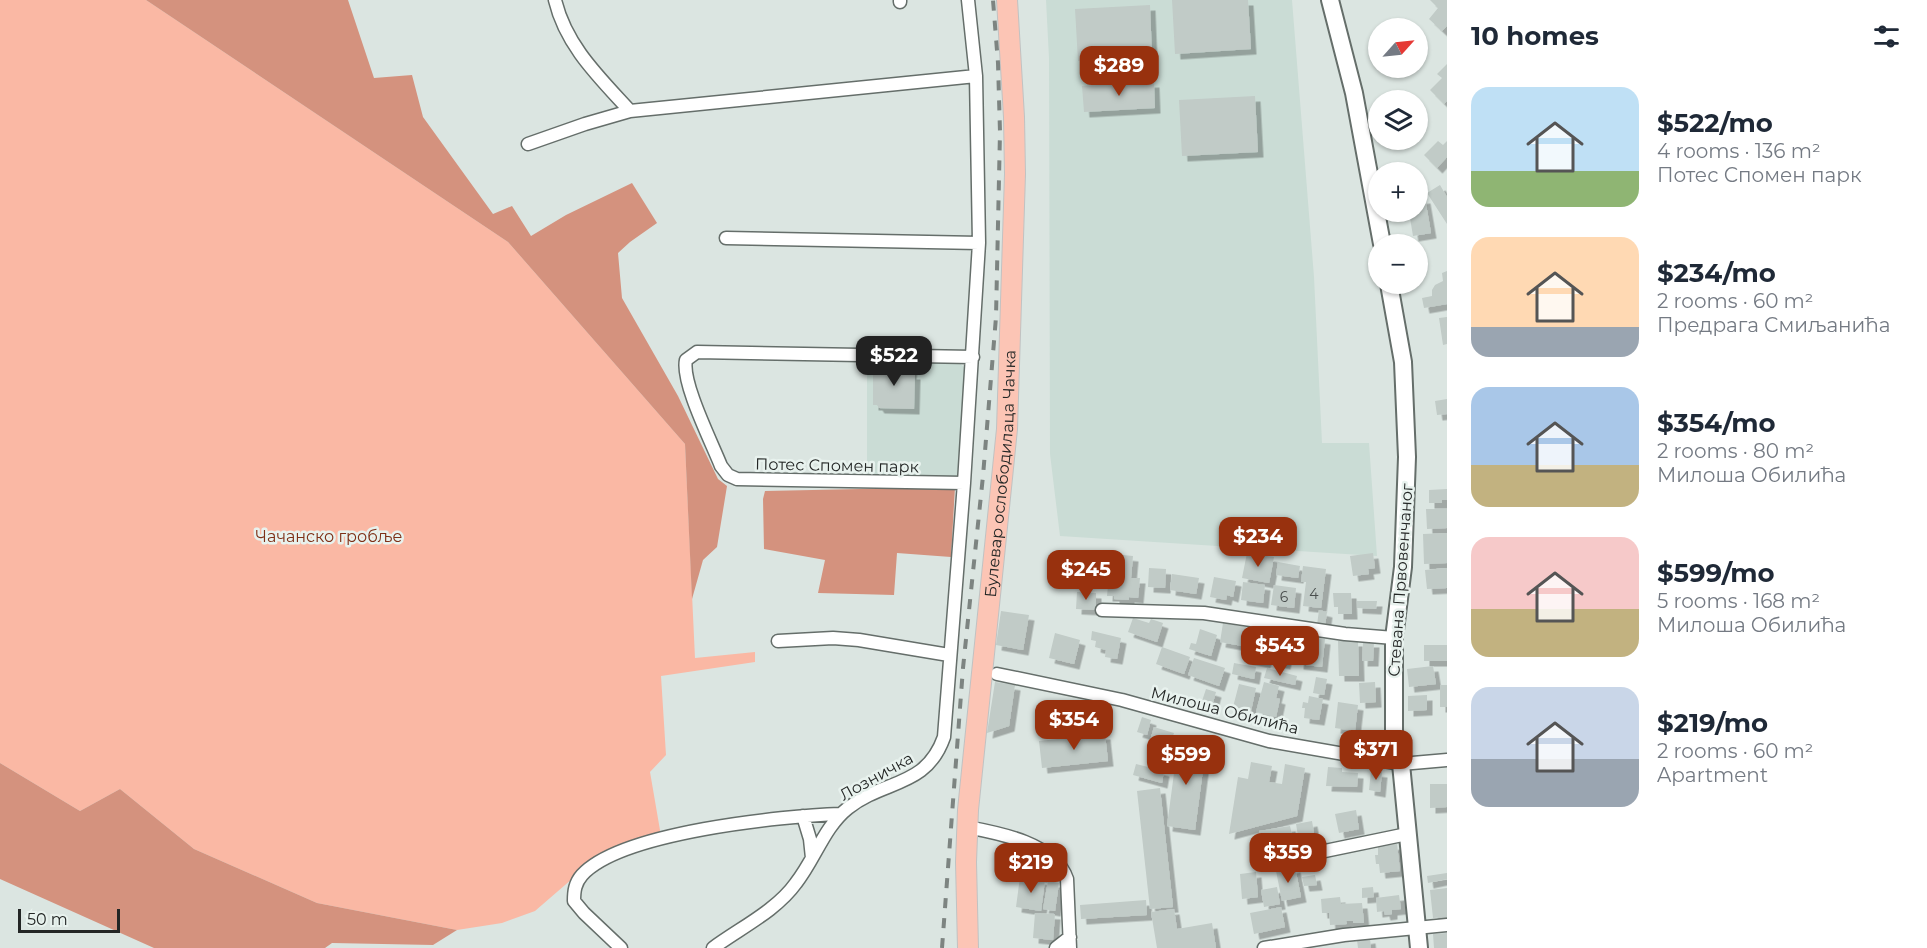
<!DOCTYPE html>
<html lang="en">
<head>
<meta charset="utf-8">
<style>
	:root { --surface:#fff; --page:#f6f6f7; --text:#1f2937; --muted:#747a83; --accent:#98310e }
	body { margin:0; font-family:Montserrat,sans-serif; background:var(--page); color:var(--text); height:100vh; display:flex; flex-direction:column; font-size:22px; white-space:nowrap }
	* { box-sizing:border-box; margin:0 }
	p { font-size:20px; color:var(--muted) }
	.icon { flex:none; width:33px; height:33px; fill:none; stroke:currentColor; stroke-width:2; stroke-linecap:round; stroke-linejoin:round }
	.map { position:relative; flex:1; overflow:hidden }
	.panel { display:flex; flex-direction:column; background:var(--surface); width:480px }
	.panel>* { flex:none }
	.needle { width:39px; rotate:63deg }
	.buttons { position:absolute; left:1368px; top:18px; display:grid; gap:12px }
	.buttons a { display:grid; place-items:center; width:60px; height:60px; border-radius:50%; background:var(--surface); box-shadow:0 2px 4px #0004; font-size:30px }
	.scale { position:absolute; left:18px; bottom:15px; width:102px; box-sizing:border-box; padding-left:6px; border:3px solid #232625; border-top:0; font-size:16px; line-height:21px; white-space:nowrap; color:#232625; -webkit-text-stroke:4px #e8f2ee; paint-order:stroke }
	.price { position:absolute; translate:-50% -51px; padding:0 14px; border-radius:12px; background:var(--accent); color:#fff; font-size:20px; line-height:39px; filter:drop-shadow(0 2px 3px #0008) }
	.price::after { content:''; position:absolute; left:50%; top:36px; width:18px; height:14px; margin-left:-9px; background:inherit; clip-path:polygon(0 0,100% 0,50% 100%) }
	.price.active { background:#222; color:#fff }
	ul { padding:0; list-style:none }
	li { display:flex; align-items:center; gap:18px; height:150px; padding:0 24px }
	li span { display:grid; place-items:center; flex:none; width:168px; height:120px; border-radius:18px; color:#555 }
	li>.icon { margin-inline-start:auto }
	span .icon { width:72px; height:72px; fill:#fffc; stroke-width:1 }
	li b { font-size:26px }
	h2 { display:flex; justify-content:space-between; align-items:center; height:72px; padding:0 24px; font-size:26px }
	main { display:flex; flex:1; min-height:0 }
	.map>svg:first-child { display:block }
</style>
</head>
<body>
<main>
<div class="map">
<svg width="1447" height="948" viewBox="0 0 1447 948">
	<defs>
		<filter id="shadow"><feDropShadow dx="5.5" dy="5.5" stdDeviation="0" flood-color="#0004"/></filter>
	</defs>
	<rect width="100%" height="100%" fill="#dbe5e1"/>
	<!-- built -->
	<path fill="#cadcd5" d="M 1046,0 L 1292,0 L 1314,277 L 1322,443 L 1369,443 L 1377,556 L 1060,536 L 1050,454 L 1049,58 Z
		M 867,360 L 956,360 L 964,367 L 959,477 L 867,477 Z"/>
	<!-- green -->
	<path fill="#fab8a4" d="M 0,0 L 146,0 L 508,242 L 685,444 L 695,658 L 755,652 L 755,662 L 661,676 L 666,755 L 650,772 L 661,836 L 587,866 L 535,911 L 502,923 L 457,930 L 317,903 L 194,849 L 120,789 L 80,811 L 0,763 Z"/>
	<!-- forest -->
	<path fill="#d4927e" d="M 146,0 L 348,0 L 374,78 L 412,75 L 423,117 L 493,214 L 512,206 L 531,236 L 566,215 L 632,183 L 657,223 L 630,242 L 618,253 L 622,298 L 678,396 L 718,479 L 727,486 L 717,547 L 703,560 L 692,599 L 685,444 L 508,242 Z
		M 955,487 L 951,557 L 897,553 L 894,595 L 818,593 L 825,560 L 764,549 L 763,499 L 765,491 Z
		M 0,763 L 80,811 L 120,789 L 194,849 L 317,903 L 457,930 L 433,945 L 332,943 L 325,948 L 154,948 L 0,879 Z"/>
	<!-- building -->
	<path fill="#c1cbc7" filter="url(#shadow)" d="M 1172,0 L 1248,0 L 1251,49 L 1175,54 Z
		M 1430,0 L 1447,0 L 1447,26 L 1442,31 L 1429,19 L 1438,8 Z
		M 1150,5 L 1152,56 L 1078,61 L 1075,9 Z
		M 1447,64 L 1447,101 L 1444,104 L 1430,90 L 1442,78 L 1437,74 Z
		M 1154,82 L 1155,108 L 1084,112 L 1082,86 Z
		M 1255,96 L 1258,152 L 1182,156 L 1179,100 Z
		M 1438,141 L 1443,145 L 1447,141 L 1447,157 L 1437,168 L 1424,155 Z
		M 1440,185 L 1447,197 L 1447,224 L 1427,193 Z
		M 1425,198 L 1431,233 L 1413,236 L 1409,212 L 1418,212 L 1418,199 Z
		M 1447,271 L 1447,304 L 1424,308 L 1422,298 L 1432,296 L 1432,290 L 1435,285 L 1443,281 L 1442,273 Z
		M 1447,317 L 1447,344 L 1443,345 L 1439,318 Z
		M 873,365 L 912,366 L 911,374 L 915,374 L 914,409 L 879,408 L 877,405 L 873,405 Z
		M 1447,399 L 1447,414 L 1437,415 L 1435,401 Z
		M 1447,489 L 1447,500 L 1442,500 L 1442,503 L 1429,503 L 1429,490 Z
		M 1426,509 L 1447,509 L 1447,528 L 1427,529 Z
		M 1447,533 L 1447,563 L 1424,564 L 1423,534 Z
		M 1247,553 L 1274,557 L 1269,583 L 1242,578 Z
		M 1373,553 L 1375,568 L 1368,569 L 1369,574 L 1353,576 L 1350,556 Z
		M 1123,555 L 1133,556 L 1131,578 L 1140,578 L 1138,598 L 1129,597 L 1129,600 L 1114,599 L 1114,596 L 1107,596 L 1109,576 L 1122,578 Z
		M 1083,557 L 1102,559 L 1099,582 L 1080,582 Z
		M 1278,562 L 1300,566 L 1298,578 L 1276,575 Z
		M 1303,566 L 1326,569 L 1321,608 L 1303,606 L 1306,582 L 1301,582 Z
		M 1149,568 L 1166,569 L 1165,588 L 1148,587 Z
		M 1447,568 L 1447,588 L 1427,589 L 1425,570 Z
		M 1172,574 L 1199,578 L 1196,594 L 1170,590 Z
		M 1214,577 L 1236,581 L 1233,597 L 1227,595 L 1226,600 L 1210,597 Z
		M 1243,582 L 1265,585 L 1263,603 L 1241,600 Z
		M 1274,585 L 1296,588 L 1294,608 L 1271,605 Z
		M 1077,592 L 1096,593 L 1096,610 L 1076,609 Z
		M 1333,593 L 1351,593 L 1352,614 L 1338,614 L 1338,607 L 1334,607 Z
		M 1357,601 L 1377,601 L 1376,609 L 1357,608 Z
		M 1319,610 L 1327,612 L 1325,626 L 1317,625 Z
		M 1001,611 L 1029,615 L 1023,650 L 996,645 Z
		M 1133,618 L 1149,623 L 1151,619 L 1163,623 L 1157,642 L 1128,632 Z
		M 1223,623 L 1246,627 L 1242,646 L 1220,642 Z
		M 1200,629 L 1217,635 L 1211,656 L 1189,649 L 1191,643 L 1196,644 Z
		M 1092,631 L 1121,638 L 1117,659 L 1105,657 L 1106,650 L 1095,647 L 1096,641 L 1091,640 Z
		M 1055,633 L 1080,640 L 1074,664 L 1049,658 Z
		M 1301,636 L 1325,639 L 1322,667 L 1298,664 Z
		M 1252,638 L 1270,643 L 1265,663 L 1247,659 Z
		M 1276,638 L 1290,641 L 1285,664 L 1271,661 Z
		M 1338,641 L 1358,641 L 1359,676 L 1339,676 Z
		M 1363,642 L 1374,642 L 1373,661 L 1362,661 Z
		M 1424,645 L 1447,645 L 1447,661 L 1424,661 Z
		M 1162,647 L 1190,657 L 1184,674 L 1156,664 Z
		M 1194,658 L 1225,668 L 1219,686 L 1188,675 Z
		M 1234,663 L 1256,667 L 1254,679 L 1232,674 Z
		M 1433,666 L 1436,684 L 1409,687 L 1407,669 Z
		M 1267,668 L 1297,676 L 1295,685 L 1264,678 Z
		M 1316,677 L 1327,679 L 1324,695 L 1313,693 Z
		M 995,682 L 1015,685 L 1009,726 L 987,733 Z
		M 1264,682 L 1279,686 L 1276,698 L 1280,699 L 1276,717 L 1256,712 Z
		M 1375,682 L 1376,702 L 1360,703 L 1359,683 Z
		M 1239,684 L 1256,688 L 1251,711 L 1233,707 Z
		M 1440,685 L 1447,685 L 1447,707 L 1440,707 Z
		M 1206,689 L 1216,692 L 1211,710 L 1200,707 Z
		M 1427,695 L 1427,710 L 1408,711 L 1408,696 Z
		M 1309,696 L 1323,699 L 1319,720 L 1304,718 L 1305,708 L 1302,708 L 1303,702 L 1308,703 Z
		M 1338,702 L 1358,705 L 1355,731 L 1335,728 Z
		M 1142,717 L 1151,720 L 1147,735 L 1137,732 Z
		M 1154,727 L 1174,733 L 1166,757 L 1147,751 Z
		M 1105,734 L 1108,761 L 1042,768 L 1039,741 Z
		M 1178,743 L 1206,747 L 1195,830 L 1167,826 Z
		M 1251,762 L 1272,766 L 1269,782 L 1282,784 L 1285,764 L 1305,768 L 1297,816 L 1229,834 L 1238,777 L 1248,779 Z
		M 1136,764 L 1164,771 L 1162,783 L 1133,775 Z
		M 1328,767 L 1342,768 L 1342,772 L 1358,773 L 1357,787 L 1326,786 Z
		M 1371,771 L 1382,772 L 1380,792 L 1369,790 Z
		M 1430,784 L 1447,784 L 1447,807 L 1430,808 Z
		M 1160,788 L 1173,907 L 1150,909 L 1137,791 Z
		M 1356,810 L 1359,829 L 1339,833 L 1335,814 Z
		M 1312,821 L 1316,845 L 1300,848 L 1296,824 Z
		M 1290,826 L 1293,839 L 1262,845 L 1259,831 Z
		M 1397,844 L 1400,871 L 1380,873 L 1379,864 L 1376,864 L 1375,855 L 1378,855 L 1378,846 Z
		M 1025,856 L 1037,858 L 1037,862 L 1046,863 L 1043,877 L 1022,874 Z
		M 1012,857 L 1022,859 L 1020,873 L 1010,872 Z
		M 1295,867 L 1301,897 L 1282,901 L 1276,871 Z
		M 1256,872 L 1258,897 L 1242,899 L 1240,874 Z
		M 1447,873 L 1447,879 L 1428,883 L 1427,876 Z
		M 1315,875 L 1317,885 L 1304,886 L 1302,877 Z
		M 1020,877 L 1045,880 L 1041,911 L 1016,907 Z
		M 1048,881 L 1059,883 L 1055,911 L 1043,909 Z
		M 1277,887 L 1280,904 L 1264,907 L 1261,890 Z
		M 1373,887 L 1374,897 L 1362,898 L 1362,888 Z
		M 1447,888 L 1447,917 L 1433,918 L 1430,890 Z
		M 1399,895 L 1401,909 L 1392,910 L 1392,914 L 1385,915 L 1384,911 L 1377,912 L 1376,898 Z
		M 1340,897 L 1341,904 L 1362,903 L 1364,923 L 1353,923 L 1353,921 L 1346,921 L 1347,924 L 1330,925 L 1329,913 L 1322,913 L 1321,899 Z
		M 1146,900 L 1147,915 L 1081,919 L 1080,905 Z
		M 1281,907 L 1285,927 L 1254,934 L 1250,913 Z
		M 1174,909 L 1177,929 L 1212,923 L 1216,948 L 1157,948 L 1151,912 Z
		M 1035,913 L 1055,914 L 1053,940 L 1033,938 Z
		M 1447,933 L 1447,948 L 1434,948 L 1433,934 Z
		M 1370,938 L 1371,948 L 1358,948 L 1357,940 Z"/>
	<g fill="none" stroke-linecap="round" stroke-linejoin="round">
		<defs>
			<path id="minor" d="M 555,0 C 566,46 599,77 630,111 L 976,76
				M 900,0 L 900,2
				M 528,144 L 585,124 L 630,111
				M 726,238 L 979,243
				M 964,483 L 737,479 L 728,475 L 721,466 C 712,443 681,382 686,360 L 697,352 L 973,357
				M 1102,610 L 1204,613 L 1345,634 L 1394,638
				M 778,641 L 833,638 L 859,640 L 949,655
				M 997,674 L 1122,700 L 1269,741 L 1401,764 L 1447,760
				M 803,816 L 810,839 L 812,858
				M 967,827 C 999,833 1055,843 1067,879 L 1070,948
				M 1262,864 L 1407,834
				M 621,948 L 584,913 L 574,901 C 574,891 575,883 582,875 C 621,832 782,816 841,814
				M 713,948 C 740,928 776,911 796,883 C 815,859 824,827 848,808 C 885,779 926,788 944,737 L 964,483 L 979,243 L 976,76 L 968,0
				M 1056,948 L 1070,937
				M 1264,948 L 1344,935 L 1447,925"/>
			<path id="tertiary" d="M 1330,0 L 1354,93 L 1382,244
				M 1389,284 L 1403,362 L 1407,457 L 1403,567 L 1394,638 L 1394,740 L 1401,764 L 1419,948"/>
			<g id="primary">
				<path id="s1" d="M 968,948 L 966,862 L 968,810 L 1007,429 L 1015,174 L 1014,117 L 1007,0"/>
			</g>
		</defs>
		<!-- minor casing -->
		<use href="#minor" stroke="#656e6a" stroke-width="15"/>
		<!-- tertiary casing -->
		<use href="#tertiary" stroke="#656e6a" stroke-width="20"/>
		<!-- primary casing -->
		<use href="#primary" stroke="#c1c2c2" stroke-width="22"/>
		<!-- minor -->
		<use href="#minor" stroke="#fff" stroke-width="12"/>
		<!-- tertiary -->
		<use href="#tertiary" stroke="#fff" stroke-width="16"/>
		<!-- primary -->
		<use href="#primary" stroke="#fcc5b5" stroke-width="20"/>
		<!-- rail -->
		<path stroke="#7d8481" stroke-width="4" stroke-dasharray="10 10" stroke-linecap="butt" d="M 942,948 L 963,668 L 983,476 L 996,317 L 1000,132 L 998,63 L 993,0"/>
	</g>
	<g text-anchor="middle" stroke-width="5" stroke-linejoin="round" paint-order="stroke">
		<!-- number labels -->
		<g font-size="14" fill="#4a4f4e">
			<text x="1314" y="599">4</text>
			<text x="1284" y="602">6</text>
		</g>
		<!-- street labels -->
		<g font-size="16" fill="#232625" stroke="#e8f2ee">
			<text transform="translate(837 465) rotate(1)" y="6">Потес Спомен парк</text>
			<text dy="6" stroke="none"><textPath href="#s1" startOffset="476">Булевар ослободилаца Чачка</textPath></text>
			<text transform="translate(1400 580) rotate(-86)" y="6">Стевана Првовенчаног</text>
			<text transform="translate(1225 710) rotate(14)" y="6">Милоша Обилића</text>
			<text transform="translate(876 776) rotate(-29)" y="6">Лозничка</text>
		</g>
		<!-- park labels -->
		<g font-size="16" fill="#7e2f16" stroke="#e8f2ee">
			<text x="329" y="542">Чачанско гробље</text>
		</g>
	</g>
</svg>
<div class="buttons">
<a><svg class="needle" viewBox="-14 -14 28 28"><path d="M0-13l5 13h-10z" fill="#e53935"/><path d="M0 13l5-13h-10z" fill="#747a83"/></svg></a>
<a><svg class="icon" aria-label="layers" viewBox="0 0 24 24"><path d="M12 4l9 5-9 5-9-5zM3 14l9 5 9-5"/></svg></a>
<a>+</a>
<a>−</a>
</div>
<div class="scale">50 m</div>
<b class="price" style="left:1119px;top:97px">$289</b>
<b class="price active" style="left:894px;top:387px">$522</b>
<b class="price" style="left:1258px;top:568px">$234</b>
<b class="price" style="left:1086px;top:601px">$245</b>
<b class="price" style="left:1280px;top:677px">$543</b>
<b class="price" style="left:1074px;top:751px">$354</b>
<b class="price" style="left:1376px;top:781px">$371</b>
<b class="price" style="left:1186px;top:786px">$599</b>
<b class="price" style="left:1288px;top:884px">$359</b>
<b class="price" style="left:1031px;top:894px">$219</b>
</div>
<section class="panel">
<h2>10 homes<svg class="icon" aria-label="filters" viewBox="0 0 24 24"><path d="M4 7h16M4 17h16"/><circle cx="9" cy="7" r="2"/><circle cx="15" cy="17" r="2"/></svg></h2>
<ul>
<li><span style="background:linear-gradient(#bfe0f5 70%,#8fb573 0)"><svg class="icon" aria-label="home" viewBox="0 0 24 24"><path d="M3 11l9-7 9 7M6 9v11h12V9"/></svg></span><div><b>$522/mo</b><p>4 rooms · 136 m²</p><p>Потес Спомен парк</p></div></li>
<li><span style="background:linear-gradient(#ffd9b3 75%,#9aa5b1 0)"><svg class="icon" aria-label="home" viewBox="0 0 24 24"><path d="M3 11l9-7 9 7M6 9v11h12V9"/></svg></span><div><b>$234/mo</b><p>2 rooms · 60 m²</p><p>Предрага Смиљанића</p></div></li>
<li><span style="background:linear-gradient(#a9c7e8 65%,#c2b280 0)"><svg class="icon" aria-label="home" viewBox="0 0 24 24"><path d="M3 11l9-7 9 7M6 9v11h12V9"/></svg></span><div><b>$354/mo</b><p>2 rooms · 80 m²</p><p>Милоша Обилића</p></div></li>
<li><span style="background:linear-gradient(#f6c9c9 60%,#c2b280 0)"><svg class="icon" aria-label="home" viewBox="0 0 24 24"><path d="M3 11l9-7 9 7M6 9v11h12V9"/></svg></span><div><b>$599/mo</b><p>5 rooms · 168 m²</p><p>Милоша Обилића</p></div></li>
<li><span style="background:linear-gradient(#c9d6e8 60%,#9aa5b1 0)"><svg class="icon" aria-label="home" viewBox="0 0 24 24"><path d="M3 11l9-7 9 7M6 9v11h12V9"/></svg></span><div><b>$219/mo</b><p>2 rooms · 60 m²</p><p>Apartment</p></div></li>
</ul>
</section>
</main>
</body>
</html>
